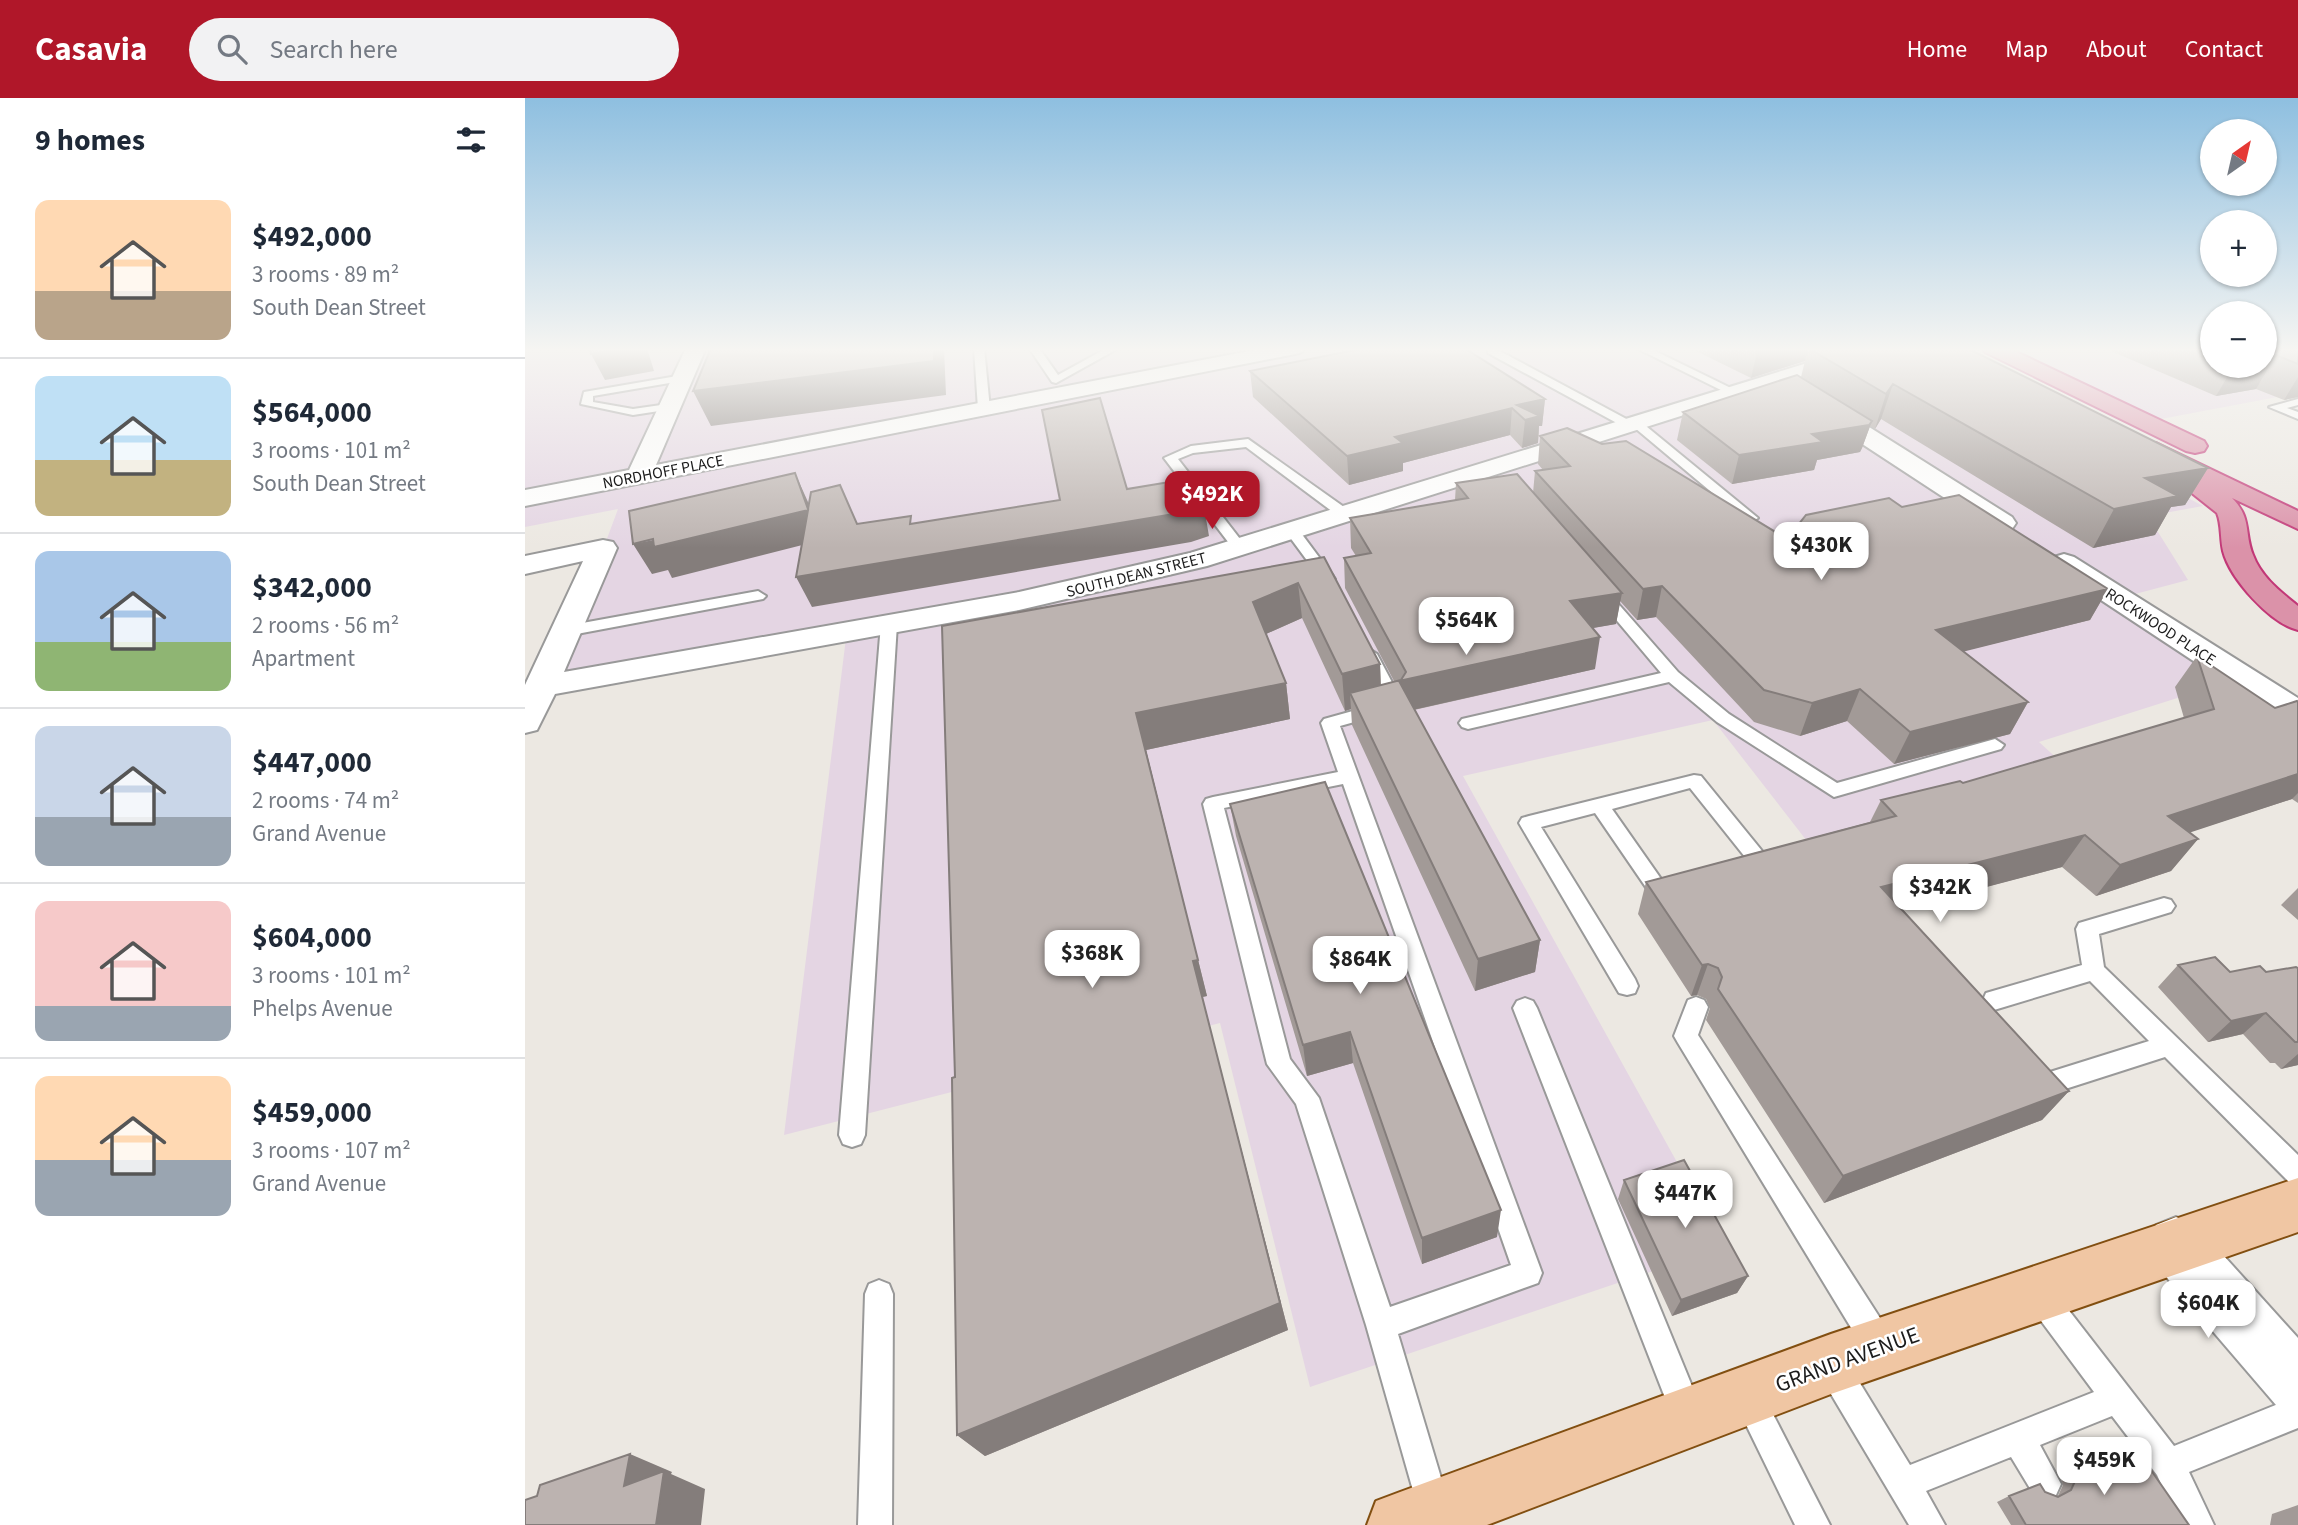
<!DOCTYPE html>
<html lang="en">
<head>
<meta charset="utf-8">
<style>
	:root { --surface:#fff; --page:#f2f2f3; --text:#1f2937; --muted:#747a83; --line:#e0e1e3; --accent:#b01729 }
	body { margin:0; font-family:"Source Sans 3",sans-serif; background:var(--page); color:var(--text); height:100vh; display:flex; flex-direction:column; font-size:26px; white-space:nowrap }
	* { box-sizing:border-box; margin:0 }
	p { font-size:23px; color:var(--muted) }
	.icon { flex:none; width:38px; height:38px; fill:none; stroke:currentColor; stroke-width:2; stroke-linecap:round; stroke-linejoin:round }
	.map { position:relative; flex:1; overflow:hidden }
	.side { display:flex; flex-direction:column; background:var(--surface); width:525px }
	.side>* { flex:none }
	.needle { width:46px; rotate:34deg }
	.controls { position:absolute; left:1675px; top:21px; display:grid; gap:14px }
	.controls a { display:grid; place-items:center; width:77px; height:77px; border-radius:50%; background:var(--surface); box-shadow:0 2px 5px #0004; font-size:35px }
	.price { position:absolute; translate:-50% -60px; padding:0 16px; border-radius:14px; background:#fff; color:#222; font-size:23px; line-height:46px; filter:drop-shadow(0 2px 4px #0008) }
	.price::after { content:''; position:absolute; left:50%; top:42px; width:21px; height:16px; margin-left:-10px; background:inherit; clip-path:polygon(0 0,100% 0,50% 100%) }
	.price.active { background:var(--accent); color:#fff }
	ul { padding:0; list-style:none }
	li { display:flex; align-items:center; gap:21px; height:175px; padding:0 35px }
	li+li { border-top:2px solid var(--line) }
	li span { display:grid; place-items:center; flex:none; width:196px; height:140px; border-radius:14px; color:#555 }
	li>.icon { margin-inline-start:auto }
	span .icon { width:84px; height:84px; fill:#fffc; stroke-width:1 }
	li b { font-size:30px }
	h2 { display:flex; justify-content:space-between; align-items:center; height:84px; padding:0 35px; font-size:30px }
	header { display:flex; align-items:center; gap:42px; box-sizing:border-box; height:98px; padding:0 35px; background:var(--accent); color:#fff }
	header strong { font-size:33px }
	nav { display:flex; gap:38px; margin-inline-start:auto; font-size:24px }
	.search { width:490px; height:63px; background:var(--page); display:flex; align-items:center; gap:18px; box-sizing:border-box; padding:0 24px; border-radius:38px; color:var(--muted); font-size:26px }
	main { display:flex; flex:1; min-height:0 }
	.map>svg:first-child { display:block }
</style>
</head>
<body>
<header>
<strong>Casavia</strong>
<div class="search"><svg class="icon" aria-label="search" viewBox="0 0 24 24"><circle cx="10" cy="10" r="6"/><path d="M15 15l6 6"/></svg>Search here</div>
<nav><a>Home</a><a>Map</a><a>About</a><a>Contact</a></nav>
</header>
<main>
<section class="side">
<h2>9 homes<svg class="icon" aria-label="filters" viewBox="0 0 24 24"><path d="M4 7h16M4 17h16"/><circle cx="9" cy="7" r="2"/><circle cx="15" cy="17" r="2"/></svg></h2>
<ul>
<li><span style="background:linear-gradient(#ffd9b3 65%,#b9a48a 0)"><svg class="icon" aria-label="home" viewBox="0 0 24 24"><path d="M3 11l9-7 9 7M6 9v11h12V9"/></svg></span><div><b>$492,000</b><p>3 rooms · 89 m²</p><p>South Dean Street</p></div></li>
<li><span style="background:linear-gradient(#bfe0f5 60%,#c2b280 0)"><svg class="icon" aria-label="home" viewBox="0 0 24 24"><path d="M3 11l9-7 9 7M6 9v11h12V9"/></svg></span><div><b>$564,000</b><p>3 rooms · 101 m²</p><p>South Dean Street</p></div></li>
<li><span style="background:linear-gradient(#a9c7e8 65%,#8fb573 0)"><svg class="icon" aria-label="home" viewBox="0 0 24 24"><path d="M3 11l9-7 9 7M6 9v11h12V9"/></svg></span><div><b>$342,000</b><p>2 rooms · 56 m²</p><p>Apartment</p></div></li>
<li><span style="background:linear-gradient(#c9d6e8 65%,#9aa5b1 0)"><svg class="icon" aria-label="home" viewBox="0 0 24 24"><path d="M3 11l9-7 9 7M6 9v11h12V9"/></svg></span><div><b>$447,000</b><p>2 rooms · 74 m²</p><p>Grand Avenue</p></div></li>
<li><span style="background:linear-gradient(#f6c9c9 75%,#9aa5b1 0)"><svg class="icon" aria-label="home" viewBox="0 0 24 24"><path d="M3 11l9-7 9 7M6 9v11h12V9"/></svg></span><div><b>$604,000</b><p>3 rooms · 101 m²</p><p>Phelps Avenue</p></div></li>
<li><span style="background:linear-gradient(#ffd9b3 60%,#9aa5b1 0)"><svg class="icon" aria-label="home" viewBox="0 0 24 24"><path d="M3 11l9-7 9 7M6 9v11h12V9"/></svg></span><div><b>$459,000</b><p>3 rooms · 107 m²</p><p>Grand Avenue</p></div></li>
</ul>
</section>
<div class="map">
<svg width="1773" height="1427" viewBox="0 0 1773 1427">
	<rect width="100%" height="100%" fill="#ece8e2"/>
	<!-- industrial -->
	<path fill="#e4d5e3" d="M 0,250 L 1381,250 L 1678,408 L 1623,418 L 1663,482 L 1595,500 L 1709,582 L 1514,644 L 1548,675 L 1292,756 L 1188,622 L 938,678 L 1199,1149 L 785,1289 L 695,925 L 259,1037 L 321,540 L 27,589 L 93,411 L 0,429 Z
		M 1467,250 L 1687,250 L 1687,268 L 1740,268 L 1773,295 L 1620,324 Z"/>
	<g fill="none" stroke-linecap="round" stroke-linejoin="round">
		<defs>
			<path id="lane" d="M 449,250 L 459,250 L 465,311 L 459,314 L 453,311 Z
				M 504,250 L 514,250 L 533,277 L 582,250 L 594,250 L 531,285 L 527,284 Z
				M 1111,250 L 1124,250 L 1216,295 L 1206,297 Z
				M 963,251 L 971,251 L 1107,324 L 1116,324 L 1233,420 L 1226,424 L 1221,423 L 1110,330 L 1101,330 L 963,255 Z
				M 158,277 L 162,278 L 162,282 L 68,298 L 68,304 L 108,311 L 143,306 L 147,307 L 147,311 L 108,317 L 56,306 L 59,294 Z
				M 1773,301 L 1773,307 L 1762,310 L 1773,314 L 1773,321 L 1744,309 Z
				M 723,341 L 826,414 L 826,420 L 816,420 L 721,349 L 668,355 L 653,361 L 722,450 L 715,454 L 710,453 L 639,360 L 666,348 Z
				M 768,430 L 773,431 L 808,478 L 810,481 L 808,484 L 798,484 L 761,434 Z
				M 1077,492 L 1082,493 L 1153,574 L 1204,616 L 1312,685 L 1470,641 L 1479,647 L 1476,651 L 1309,699 L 1192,624 L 1144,584 L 943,631 L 937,629 L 934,625 L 937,621 L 1136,575 L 1072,499 L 1070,496 L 1072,493 Z
				M 233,493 L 241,498 L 238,501 L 41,538 L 33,533 L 41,528 Z
				M 364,521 L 372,526 L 340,1037 L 336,1046 L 327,1049 L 318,1046 L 314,1037 L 356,526 Z
				M 844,551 L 852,556 L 879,607 L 876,611 L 815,628 L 1017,1175 L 1013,1185 L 873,1236 L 925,1410 L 921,1422 L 909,1426 L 897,1422 L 893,1410 L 841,1227 L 771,1006 L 742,966 L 678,706 L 681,701 L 688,699 L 813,674 L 796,625 L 799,621 L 860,604 L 836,556 ZM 818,686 L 986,1167 L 865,1209 L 794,1000 L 765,961 L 699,710 Z
				M 1169,677 L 1176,678 L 1246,764 L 1249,769 L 1246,774 L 1239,777 L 1232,774 L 1165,690 L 1087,711 L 1148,798 L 1145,804 L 1138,806 L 1131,804 L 1070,715 L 1016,729 L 1110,881 L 1113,888 L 1110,895 L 1102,897 L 1094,895 L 994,725 L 997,720 L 1004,718 Z
				M 1639,800 L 1646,802 L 1650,808 L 1646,814 L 1574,836 L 1579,869 L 1773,1057 L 1773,1088 L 1764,1084 L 1640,959 L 1534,993 L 1525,990 L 1522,982 L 1525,974 L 1624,943 L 1565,883 L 1469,912 L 1461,909 L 1458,902 L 1461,895 L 1557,867 L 1551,831 L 1554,825 Z
				M 1171,899 L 1179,902 L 1183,909 L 1173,937 L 1364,1234 L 1368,1245 L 1364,1256 L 1353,1260 L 1342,1256 L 1153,945 L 1149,938 L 1163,902 Z
				M 1000,900 L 1008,903 L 1012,910 L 1178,1315 L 1173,1326 L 1162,1331 L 1151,1326 L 1146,1315 L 988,910 L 992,903 Z
				M 354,1182 L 364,1186 L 368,1196 L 367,1427 L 333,1427 L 340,1196 L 344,1186 Z
				M 1515,1184 L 1525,1188 L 1649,1348 L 1773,1298 L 1773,1330 L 1664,1374 L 1689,1427 L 1655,1427 L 1632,1377 L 1587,1318 L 1515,1347 L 1536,1386 L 1531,1397 L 1520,1402 L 1509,1397 L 1486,1359 L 1401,1393 L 1420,1427 L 1384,1427 L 1297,1281 L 1293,1270 L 1297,1259 L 1308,1255 L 1319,1259 L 1385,1367 L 1569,1294 L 1505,1208 L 1501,1198 L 1505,1188 Z
				M 1224,1287 L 1235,1291 L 1305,1427 L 1270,1427 L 1209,1302 L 1213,1291 Z"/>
			<path id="street" d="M 161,250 L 181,250 L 131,367 L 740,250 L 780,250 L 777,254 L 770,256 L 0,408 L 0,392 L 104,372 Z
				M 1331,250 L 1361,250 L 1358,254 L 682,468 L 494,512 L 30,596 L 12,632 L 0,635 L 0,587 L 58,463 L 0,476 L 0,458 L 78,442 L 88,444 L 92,450 L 39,574 L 494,494 L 665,455 Z
				M 1298,303 L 1306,305 L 1487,419 L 1491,425 L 1487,431 L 1477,433 L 1467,431 L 1290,315 L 1287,310 L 1290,305 Z
				M 1539,456 L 1549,459 L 1773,600 L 1773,627 L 1761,624 L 1529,471 L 1525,465 L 1529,459 Z
				M 1651,1119 L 1671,1127 L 1773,1240 L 1773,1315 L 1751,1307 L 1631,1167 L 1623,1147 L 1631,1127 Z"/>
			<path id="primary" d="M 1773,1080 L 1773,1134 L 1306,1296 L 962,1427 L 842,1427 L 851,1403 L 875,1394 L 1306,1236 Z"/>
			<path id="highway" d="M 1457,250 L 1483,250 L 1679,343 L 1682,348 L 1679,353 L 1670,355 L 1661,353 L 1460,254 Z
				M 1631,345 L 1773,413 L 1773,431 L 1707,400 C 1727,420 1719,435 1728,457 C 1736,479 1756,494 1773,508 L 1773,532 C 1746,526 1705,481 1698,453 C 1695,440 1697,427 1692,415 L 1658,388 L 1662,383 L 1669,381 L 1622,357 L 1619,352 L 1622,347 Z"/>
		</defs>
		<!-- lane casing -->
		<use href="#lane" stroke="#999" stroke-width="4"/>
		<!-- street casing -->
		<use href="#street" stroke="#999" stroke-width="4"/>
		<!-- primary casing -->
		<use href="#primary" stroke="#824f11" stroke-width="4"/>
		<!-- highway casing -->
		<use href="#highway" stroke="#c23877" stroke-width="4"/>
		<!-- lane -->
		<use href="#lane" fill="#fff" fill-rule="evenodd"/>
		<!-- street -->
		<use href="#street" fill="#fff" fill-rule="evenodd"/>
		<!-- primary -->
		<use href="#primary" fill="#f0c6a3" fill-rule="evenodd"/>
		<!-- highway -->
		<use href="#highway" fill="#db92a9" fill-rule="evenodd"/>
	</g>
	<!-- wall -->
	<path fill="#a29a97" d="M 1165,250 L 1442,250 L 1683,370 L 1660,407 L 1646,409 L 1630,437 L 1568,450 L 1356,321 L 1350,331 L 1345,328 L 1337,350 L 1335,354 L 1292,362 L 1289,372 L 1207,386 L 1152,342 L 1158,314 L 1276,279 L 1280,263 L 1226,280 Z
		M 1579,250 L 1687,250 L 1687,268 L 1740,268 L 1740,250 L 1773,250 L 1773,299 L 1759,302 L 1731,291 L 1691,298 Z
		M 725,273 L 1020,301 L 1017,328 L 1014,328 L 1013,345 L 997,350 L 985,337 L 878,365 L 878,373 L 824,387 L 728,299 Z
		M 1015,338 L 1262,441 L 1377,409 L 1583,491 L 1565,522 L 1438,553 L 1503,604 L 1485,636 L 1369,666 L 1322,623 L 1275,638 L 1229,624 L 1131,519 L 1112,522 L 1095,503 L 1091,526 L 1067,530 L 1070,571 L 889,612 L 1015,842 L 1010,874 L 950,893 L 827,627 L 826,611 L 820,613 L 777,520 L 741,536 L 761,585 L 765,621 L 621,652 L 682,898 L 677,899 L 763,1232 L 460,1358 L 432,1337 L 430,979 L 417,528 L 799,459 L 855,566 L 856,587 L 869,583 L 820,490 L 819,460 L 831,458 L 826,450 L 825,420 L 930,402 L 931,385 L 1008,395 L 1010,373 L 1018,372 L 1013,366 Z
		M 1672,558 L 1750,610 L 1773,604 L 1773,705 L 1767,701 L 1664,734 L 1673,741 L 1646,773 L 1571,798 L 1537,769 L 1377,811 L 1544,993 L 1517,1022 L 1299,1105 L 1181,922 L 1185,910 L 1181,901 L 1172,897 L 1166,898 L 1113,816 L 1121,784 L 1345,724 L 1356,702 L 1438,685 L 1659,620 L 1650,589 Z
		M 705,706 L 972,1139 L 897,1166 L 828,965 L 782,978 L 711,738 Z
		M 1773,790 L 1773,822 L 1756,807 Z
		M 1653,867 L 1705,874 L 1741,874 L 1773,870 L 1773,967 L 1756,971 L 1750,965 L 1745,965 L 1718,936 L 1683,944 L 1633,889 Z
		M 1099,1082 L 1223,1178 L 1212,1195 L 1147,1218 L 1093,1101 Z
		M 1548,1374 L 1664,1427 L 1486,1427 L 1472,1404 L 1484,1398 L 1520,1394 L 1533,1398 L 1538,1387 L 1536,1380 Z
		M 1773,1407 L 1773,1427 L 1745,1427 L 1747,1416 Z"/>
	<!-- shaded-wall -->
	<path fill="#847d7b" d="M 102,250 L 122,250 L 129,273 L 80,282 L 66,256 Z
		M 409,250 L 419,250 L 421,297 L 186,328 L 168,293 Z
		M 1233,250 L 1323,250 L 1283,250 L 1280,263 L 1226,280 Z
		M 1751,257 L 1731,291 L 1691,298 L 1709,268 L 1740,268 L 1740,259 Z
		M 1773,279 L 1773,299 L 1759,302 Z
		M 1368,286 L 1356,321 L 1350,331 L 1361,296 Z
		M 1020,301 L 1017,328 L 1014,328 L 1013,345 L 997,350 L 1000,322 L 992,307 Z
		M 987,310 L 985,337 L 878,365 L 878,373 L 824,387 L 822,358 L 870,339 Z
		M 1347,323 L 1337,350 L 1335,354 L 1292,362 L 1289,372 L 1207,386 L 1214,357 L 1287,336 Z
		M 1683,370 L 1660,407 L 1646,409 L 1630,437 L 1568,450 L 1589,411 L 1620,380 Z
		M 270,375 L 283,404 L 297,440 L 283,411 Z
		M 679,409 L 684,438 L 666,444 L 287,509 L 271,479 Z
		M 283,412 L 297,442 L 147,480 L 143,472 L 127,476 L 108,446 Z
		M 773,485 L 777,520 L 732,540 L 728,504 Z
		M 1137,488 L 1131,519 L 1112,522 L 1118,491 Z
		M 1583,491 L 1565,522 L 1397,564 L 1411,532 Z
		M 1097,495 L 1091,526 L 1040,535 L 1045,503 Z
		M 1075,539 L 1070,571 L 874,615 L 874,583 Z
		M 855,566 L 856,602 L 825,595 L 826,611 L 820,613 L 817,576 Z
		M 761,585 L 765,621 L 621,652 L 682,898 L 677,899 L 763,1232 L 460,1358 L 432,1337 L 668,863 L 611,615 Z
		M 1335,591 L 1322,623 L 1275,638 L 1287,605 Z
		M 1503,604 L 1485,636 L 1369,666 L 1385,634 Z
		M 1773,676 L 1773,695 L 1767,701 L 1618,750 L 1643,718 Z
		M 1560,737 L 1537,769 L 1340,821 L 1356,789 Z
		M 1673,741 L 1646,773 L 1571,798 L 1595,767 Z
		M 1015,842 L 1010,874 L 950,893 L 953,861 Z
		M 1183,866 L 1172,897 L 1166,898 L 1177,867 Z
		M 1741,915 L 1718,936 L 1683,944 L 1706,923 Z
		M 825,934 L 828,965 L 782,978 L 778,947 Z
		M 1773,956 L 1773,967 L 1756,971 Z
		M 1544,993 L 1517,1022 L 1299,1105 L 1318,1078 Z
		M 976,1112 L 972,1139 L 897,1166 L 897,1140 Z
		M 1223,1178 L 1212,1195 L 1147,1218 L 1156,1202 Z
		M 105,1356 L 147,1374 L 146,1376 L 180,1391 L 176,1427 L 131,1427 L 99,1388 Z"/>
	<!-- building -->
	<path fill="#bcb3b0" stroke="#847d7b" stroke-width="2" d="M 65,250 L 102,250 L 66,256 Z
		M 186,250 L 409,250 L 409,263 L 168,293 Z
		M 840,250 L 939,250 L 1020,301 L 992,307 L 1015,318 L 1000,322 L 987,310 L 870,339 L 878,345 L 822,358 L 725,273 Z
		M 1283,250 L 1442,250 L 1683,370 L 1620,380 L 1653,398 L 1589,411 L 1368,286 L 1361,296 Z
		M 1674,250 L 1687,250 L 1687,255 Z
		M 1740,250 L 1773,250 L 1773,266 L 1751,257 L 1740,259 Z
		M 1272,277 L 1347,323 L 1344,327 L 1287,336 L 1298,344 L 1214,357 L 1158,314 Z
		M 575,300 L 602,391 L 668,380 L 679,409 L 661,414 L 271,479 L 283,412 L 129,449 L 128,441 L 108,446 L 104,413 L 270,375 L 283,411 L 286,394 L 315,387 L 332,426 L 386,418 L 385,426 L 535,402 L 517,312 Z
		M 1042,330 L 1077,346 L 1101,343 L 1262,441 L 1281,417 L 1364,400 L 1377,409 L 1434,397 L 1583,491 L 1411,532 L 1503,604 L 1385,634 L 1335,591 L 1287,605 L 1239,592 L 1137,488 L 1118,491 L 1010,373 L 1045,368 L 1015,338 Z
		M 992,376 L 1097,495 L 1045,503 L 1075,539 L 874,583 L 1015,842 L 953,861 L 825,595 L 876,582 L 881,574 L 819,460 L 846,455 L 825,420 L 943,400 L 931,385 Z
		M 799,459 L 855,566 L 817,576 L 773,485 L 728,504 L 761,585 L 611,615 L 673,862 L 668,863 L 755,1205 L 432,1337 L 427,980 L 430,979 L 417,528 Z
		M 1672,558 L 1750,610 L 1772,603 L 1773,604 L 1773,676 L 1643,718 L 1673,741 L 1595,767 L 1560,737 L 1356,789 L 1544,993 L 1318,1078 L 1193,891 L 1197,879 L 1193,870 L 1183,866 L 1177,867 L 1121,784 L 1371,718 L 1356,702 L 1435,683 L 1438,685 L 1689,611 Z
		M 800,684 L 976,1112 L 897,1140 L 825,934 L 778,947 L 705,706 Z
		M 1690,859 L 1705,874 L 1735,868 L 1741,874 L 1771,869 L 1773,870 L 1773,944 L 1770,944 L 1741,915 L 1706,923 L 1653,867 Z
		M 1159,1062 L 1223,1178 L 1156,1202 L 1099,1082 Z
		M 1610,1349 L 1664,1427 L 1501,1427 L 1484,1398 L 1515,1386 L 1520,1394 L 1533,1399 L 1546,1392 L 1551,1381 L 1548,1374 Z
		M 105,1356 L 99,1388 L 139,1373 L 131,1427 L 0,1427 L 0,1402 L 12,1398 L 15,1387 Z"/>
	<!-- sky -->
	<linearGradient id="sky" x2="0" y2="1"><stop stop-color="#8ebfe0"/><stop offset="0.56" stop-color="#f6f5f2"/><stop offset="1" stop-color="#f6f5f2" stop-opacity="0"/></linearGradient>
	<rect width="1773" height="450" fill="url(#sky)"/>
	<g text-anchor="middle" stroke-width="5" stroke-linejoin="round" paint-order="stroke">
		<!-- far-street labels -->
		<g font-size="16" fill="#1c1c1c" stroke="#fff">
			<text transform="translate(138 373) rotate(-11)" y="6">NORDHOFF PLACE</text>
			<text transform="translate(611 476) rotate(-14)" y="6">SOUTH DEAN STREET</text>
			<text transform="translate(1636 528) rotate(33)" y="6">ROCKWOOD PLACE</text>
		</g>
		<!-- near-street labels -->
		<g font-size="23" fill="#1c1c1c" stroke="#fff">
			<text transform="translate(1322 1261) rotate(-20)" y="8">GRAND AVENUE</text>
		</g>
	</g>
</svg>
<div class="controls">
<a><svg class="needle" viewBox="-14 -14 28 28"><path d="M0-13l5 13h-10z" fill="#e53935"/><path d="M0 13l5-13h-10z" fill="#747a83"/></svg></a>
<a>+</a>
<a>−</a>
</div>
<b class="price active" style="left:687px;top:433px">$492K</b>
<b class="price" style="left:1296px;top:484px">$430K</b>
<b class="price" style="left:941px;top:559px">$564K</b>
<b class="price" style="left:1415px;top:826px">$342K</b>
<b class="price" style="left:567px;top:892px">$368K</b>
<b class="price" style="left:835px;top:898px">$864K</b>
<b class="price" style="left:1160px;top:1132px">$447K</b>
<b class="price" style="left:1683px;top:1242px">$604K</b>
<b class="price" style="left:1579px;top:1399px">$459K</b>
</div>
</main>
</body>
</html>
